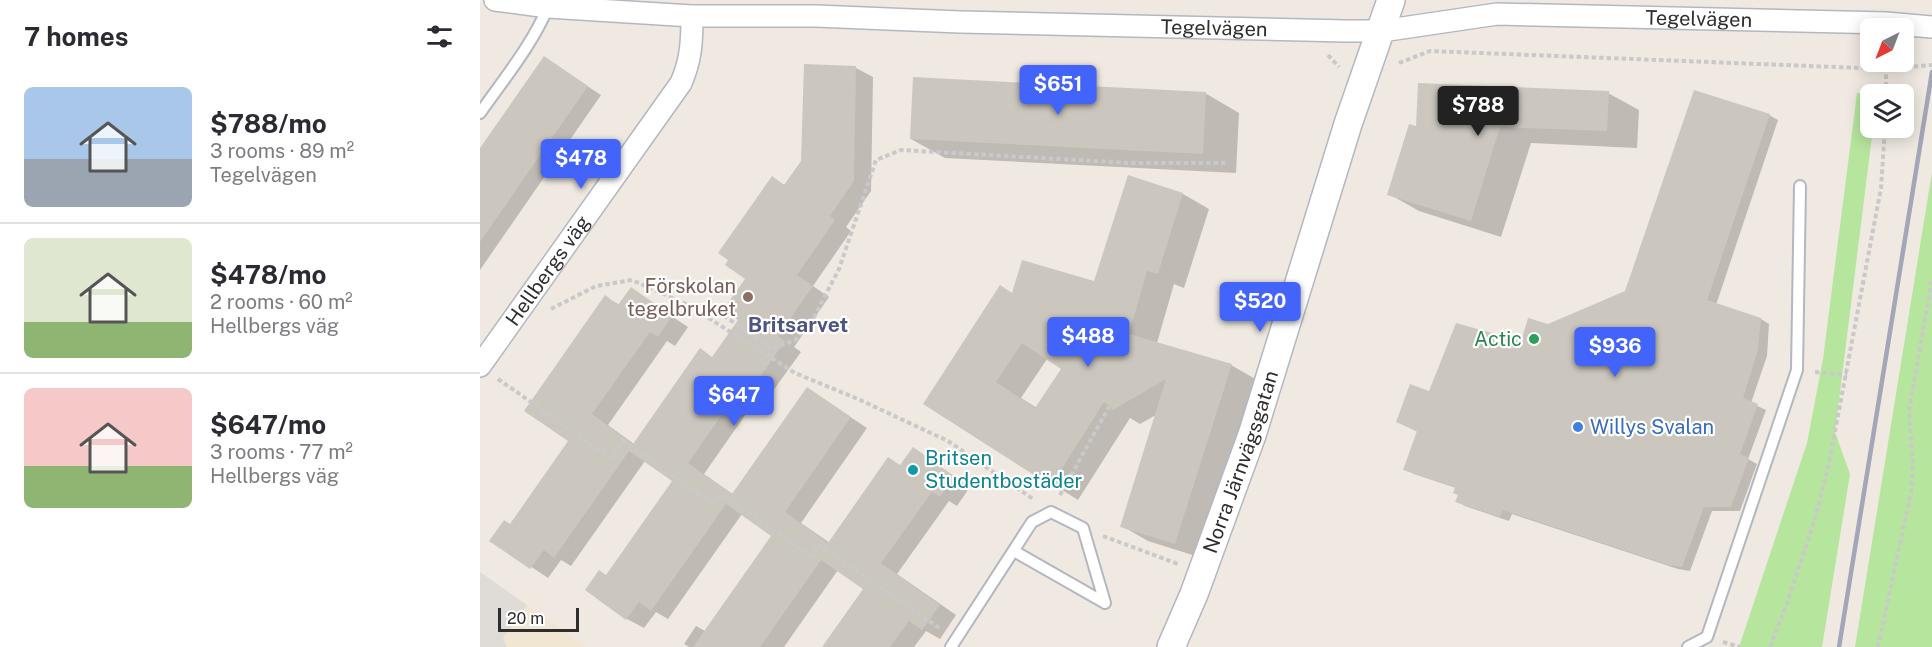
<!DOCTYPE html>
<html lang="en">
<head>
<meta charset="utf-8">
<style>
	:root { --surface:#fff; --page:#f7f7f7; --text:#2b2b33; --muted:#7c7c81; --line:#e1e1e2; --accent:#4264fb }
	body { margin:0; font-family:"Public Sans",sans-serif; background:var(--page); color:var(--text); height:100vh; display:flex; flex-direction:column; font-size:22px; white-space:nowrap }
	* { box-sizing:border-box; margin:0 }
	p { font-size:20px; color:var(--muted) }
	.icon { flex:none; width:33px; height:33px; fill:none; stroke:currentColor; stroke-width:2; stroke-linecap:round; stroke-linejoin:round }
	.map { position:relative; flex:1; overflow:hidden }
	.details { display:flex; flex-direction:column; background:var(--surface); width:480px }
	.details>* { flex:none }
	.needle { width:39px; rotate:222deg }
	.fabs { position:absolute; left:1380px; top:18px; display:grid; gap:12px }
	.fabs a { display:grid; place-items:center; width:54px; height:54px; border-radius:9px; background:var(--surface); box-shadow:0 3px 15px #0003; font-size:30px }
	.scale { position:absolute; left:18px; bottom:15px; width:81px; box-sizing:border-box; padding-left:6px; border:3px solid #2e2e2e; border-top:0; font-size:16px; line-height:21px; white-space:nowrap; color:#2e2e2e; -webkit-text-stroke:4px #fff; paint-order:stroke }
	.price { position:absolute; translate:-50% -51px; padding:0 14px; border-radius:6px; background:var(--accent); color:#fff; font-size:20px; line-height:39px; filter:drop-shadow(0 2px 3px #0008) }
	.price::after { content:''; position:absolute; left:50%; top:36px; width:18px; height:14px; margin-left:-9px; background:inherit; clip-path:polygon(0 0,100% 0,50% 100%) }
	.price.on { background:#222; color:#fff }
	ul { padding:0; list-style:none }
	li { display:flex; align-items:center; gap:18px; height:150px; padding:0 24px }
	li+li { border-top:2px solid var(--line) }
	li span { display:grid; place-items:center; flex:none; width:168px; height:120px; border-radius:9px; color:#555 }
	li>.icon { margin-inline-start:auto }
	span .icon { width:72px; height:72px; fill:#fffc; stroke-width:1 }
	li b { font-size:26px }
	h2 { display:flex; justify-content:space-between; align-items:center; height:72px; padding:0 24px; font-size:26px }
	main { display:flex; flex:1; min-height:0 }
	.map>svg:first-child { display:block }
</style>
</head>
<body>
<main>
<section class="details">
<h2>7 homes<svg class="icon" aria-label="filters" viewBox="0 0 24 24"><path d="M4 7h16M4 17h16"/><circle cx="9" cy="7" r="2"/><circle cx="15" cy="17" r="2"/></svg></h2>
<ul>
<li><span style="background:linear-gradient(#a9c7e8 60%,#9aa5b1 0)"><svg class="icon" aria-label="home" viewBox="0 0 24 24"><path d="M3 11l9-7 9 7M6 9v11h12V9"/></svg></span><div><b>$788/mo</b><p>3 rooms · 89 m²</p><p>Tegelvägen</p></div></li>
<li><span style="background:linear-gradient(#dfe7d0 70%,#8fb573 0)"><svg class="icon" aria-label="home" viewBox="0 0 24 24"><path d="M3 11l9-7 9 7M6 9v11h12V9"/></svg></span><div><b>$478/mo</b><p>2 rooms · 60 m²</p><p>Hellbergs väg</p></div></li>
<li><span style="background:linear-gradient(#f6c9c9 65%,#8fb573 0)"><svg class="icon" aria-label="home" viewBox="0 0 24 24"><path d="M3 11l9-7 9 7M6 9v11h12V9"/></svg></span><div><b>$647/mo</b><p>3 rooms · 77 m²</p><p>Hellbergs väg</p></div></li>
</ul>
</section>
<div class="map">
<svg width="1452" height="647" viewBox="0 0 1452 647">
	<rect width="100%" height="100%" fill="#efe9e1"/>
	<!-- education -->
	<path fill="#f0e6d1" d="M 0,572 L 47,605 L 105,647 L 0,647 Z"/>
	<!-- green -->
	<path fill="#b6e59e" d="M 1377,93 L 1392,94 L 1390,128 L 1393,128 L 1355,432 L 1370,474 L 1342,647 L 1259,647 L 1327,443 L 1343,359 Z
		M 1452,172 L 1452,647 L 1375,647 Z"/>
	<!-- plaza -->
	<path fill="#dfdcd8" d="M 0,572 L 47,605 L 23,638 L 27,647 L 0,647 Z"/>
	<!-- shadow -->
	<path fill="#0003" fill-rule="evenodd" d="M 64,58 L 121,95 L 0,270 L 0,151 Z
		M 376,68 L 393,77 L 391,191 L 366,227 L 371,231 L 333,286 L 349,297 L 314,347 L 321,352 L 290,395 L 282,391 L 224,474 L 254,495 L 328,389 L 387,428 L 321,523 L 350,543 L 421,466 L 433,449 L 490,487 L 477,506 L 469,501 L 417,574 L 476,615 L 460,639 L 446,631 L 434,647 L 344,647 L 385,588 L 358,570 L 304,647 L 209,647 L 204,644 L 216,626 L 225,631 L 293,535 L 262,514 L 188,619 L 176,612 L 164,628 L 147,619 L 107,590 L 127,576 L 194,481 L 165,461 L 91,566 L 81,560 L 68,578 L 11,540 L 30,525 L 90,441 L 125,297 L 140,305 L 151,289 L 208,327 L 195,346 L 187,341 L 128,425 L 154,444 L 233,358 L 260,320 L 267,279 L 292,178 L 306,186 L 322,162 Z
		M 725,93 L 759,113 L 756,173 L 465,158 L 431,139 Z
		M 1128,93 L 1159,110 L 1157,148 L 1051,143 L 1021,237 L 939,211 L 909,194 L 937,128 Z
		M 1289,115 L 1298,120 L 1236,305 L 1281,319 L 1289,324 L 1287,356 L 1271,403 L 1286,410 L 1268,459 L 1277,464 L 1260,511 L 1232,511 L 1210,571 L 1198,569 L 1032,514 L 1029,521 L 985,506 L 977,501 L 979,495 L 976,488 L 934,474 L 925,469 L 938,432 L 918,422 L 950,393 L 1042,343 L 1068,326 L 1146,292 Z
		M 648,177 L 703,194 L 729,209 L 704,288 L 694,284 L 677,343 L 751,365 L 777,380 L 722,558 L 668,541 L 642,526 L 676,415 L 660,424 L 650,418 L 598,500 L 445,404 L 534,294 L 615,282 ZM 567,359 L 583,369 L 557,408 L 541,398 Z"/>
	<!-- building -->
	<path fill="#cbc7bf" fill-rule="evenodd" d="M 64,56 L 108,86 L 0,242 L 0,148 Z
		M 324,64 L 376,66 L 374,181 L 350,216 L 355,220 L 317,275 L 333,286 L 298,336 L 305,341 L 273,387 L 265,382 L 208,463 L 252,494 L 327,387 L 371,417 L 305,512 L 348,543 L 408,457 L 420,465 L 433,447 L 474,476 L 460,497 L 452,492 L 401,563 L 460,605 L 442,630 L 429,621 L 410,647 L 342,647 L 383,589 L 341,560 L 280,647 L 213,647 L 291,536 L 246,504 L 171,611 L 159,602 L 146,620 L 105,590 L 119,570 L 126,575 L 192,481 L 149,451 L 74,558 L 64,550 L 50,569 L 9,541 L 24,520 L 30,524 L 88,441 L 44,411 L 125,295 L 138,305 L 151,287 L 192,316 L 178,337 L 170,332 L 112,414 L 153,444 L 220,348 L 232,357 L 258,320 L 243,310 L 265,279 L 245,265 L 248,260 L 238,253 L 292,176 L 304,185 L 321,161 Z
		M 433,77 L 726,92 L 723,154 L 430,139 Z
		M 938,83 L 1129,91 L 1127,131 L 1020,127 L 991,221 L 907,195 L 929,124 L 936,126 Z
		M 1214,90 L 1290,114 L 1227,300 L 1281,318 L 1278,350 L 1263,398 L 1278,404 L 1260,454 L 1269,458 L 1251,507 L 1224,507 L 1202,567 L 1188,565 L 1023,510 L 1020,517 L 975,502 L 978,495 L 973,493 L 975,487 L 923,470 L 937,431 L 916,422 L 930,384 L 949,391 L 976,323 L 1041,341 L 1048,318 L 1068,324 L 1145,291 Z
		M 648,175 L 703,193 L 678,274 L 667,271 L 649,334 L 752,364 L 695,544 L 640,527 L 686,379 L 633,410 L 624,402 L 571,486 L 443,404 L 520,285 L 532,293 L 542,260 L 614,281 ZM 542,343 L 581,369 L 555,408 L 516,382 Z"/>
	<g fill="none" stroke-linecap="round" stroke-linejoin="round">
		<defs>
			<path id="service" d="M 0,113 C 24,79 52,45 68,7
				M 534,551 L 625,603
				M 471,647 L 552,522 L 571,512 L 603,528 L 625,603
				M 1208,647 L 1227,637 L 1317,370 L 1320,186"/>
			<g id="minor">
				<path id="s1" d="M 15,0 L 68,7 L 212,16 L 336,16 L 480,22 L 866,31 L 902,31 L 1017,14 L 1406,23 L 1452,27"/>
				<path id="s2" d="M 0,366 L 201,83 C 211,60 212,42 212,16"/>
			</g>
			<g id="tertiary">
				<path id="s3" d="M 691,647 L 714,594 L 772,435 L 868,124 L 911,0"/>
			</g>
		</defs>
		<!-- service casing -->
		<use href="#service" stroke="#b4b7c1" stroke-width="14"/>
		<!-- minor casing -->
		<use href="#minor" stroke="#b4b7c1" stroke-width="24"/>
		<!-- tertiary casing -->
		<use href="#tertiary" stroke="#b4b7c1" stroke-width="30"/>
		<!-- path -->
		<path stroke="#c9c9c9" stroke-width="4" stroke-dasharray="4.5 3" stroke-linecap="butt" d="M 848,55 L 859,67
			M 919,63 L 950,51 L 1406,69 L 1452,65
			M 1406,94 L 1406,69
			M 71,309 L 116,286 L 152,280 L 208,305 L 315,373 L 378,399 L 468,441 L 553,499
			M 228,318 L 234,309 L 292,349 L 315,340 L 334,317 L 359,269 L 396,160 L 421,150 L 650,163 L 745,163
			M 1335,372 L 1367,375
			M 18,379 L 131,458 L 143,441 L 234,505 L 241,494 L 331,556 L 339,545 L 461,629
			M 580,495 L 629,407
			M 623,536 L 698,564
			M 1243,642 L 1260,647
			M 1290,647 L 1306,606 L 1335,519 L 1349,463 L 1401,188 L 1405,128
			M 1398,647 L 1431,492 L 1433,464 L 1429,411 L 1452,280"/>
		<!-- service -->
		<use href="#service" stroke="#fff" stroke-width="10"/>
		<!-- minor -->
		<use href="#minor" stroke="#fff" stroke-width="21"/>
		<!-- tertiary -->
		<use href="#tertiary" stroke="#fff" stroke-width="27"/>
		<!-- rail -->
		<path stroke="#a3a6b8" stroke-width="4.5" d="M 1359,647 L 1452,72"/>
	</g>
	<!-- markers -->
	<circle fill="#8d6e63" stroke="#fff" stroke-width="2" cx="268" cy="297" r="6"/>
	<circle fill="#2e9e5b" stroke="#fff" stroke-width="2" cx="1054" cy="339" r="6"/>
	<circle fill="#3f7fe0" stroke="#fff" stroke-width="2" cx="1098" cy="427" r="6"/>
	<circle fill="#0f9aa8" stroke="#fff" stroke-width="2" cx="433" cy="470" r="6"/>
	<g text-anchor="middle" stroke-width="4.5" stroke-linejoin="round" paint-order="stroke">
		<!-- street labels -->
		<g font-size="20" fill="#2e2e2e" stroke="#fff">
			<text dy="7" stroke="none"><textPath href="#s1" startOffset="1206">Tegelvägen</textPath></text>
			<text dy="7" stroke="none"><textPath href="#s1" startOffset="720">Tegelvägen</textPath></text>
			<text dy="7" stroke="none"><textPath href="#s2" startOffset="117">Hellbergs väg</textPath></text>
			<text dy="7" stroke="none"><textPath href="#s3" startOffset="198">Norra Järnvägsgatan</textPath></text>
		</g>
		<!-- education labels -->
		<g font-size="20" fill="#785e54" stroke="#fff" text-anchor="end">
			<text x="256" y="293">Förskolan<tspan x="256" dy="23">tegelbruket</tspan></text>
		</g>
		<!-- leisure labels -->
		<g font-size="20" fill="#27864d" stroke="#fff" text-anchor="end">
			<text x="1042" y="346">Actic</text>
		</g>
		<!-- shop labels -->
		<g font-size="20" fill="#366cbe" stroke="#fff" text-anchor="start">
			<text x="1110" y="434">Willys Svalan</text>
		</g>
		<!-- culture labels -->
		<g font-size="20" fill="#0d838f" stroke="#fff" text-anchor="start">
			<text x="445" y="465">Britsen<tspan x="445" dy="23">Studentbostäder</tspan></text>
		</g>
		<!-- neighbourhood labels -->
		<g font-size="21" font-weight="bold" fill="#4d5680" stroke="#fff">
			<text x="318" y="332">Britsarvet</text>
		</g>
	</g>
</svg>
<div class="fabs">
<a><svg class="needle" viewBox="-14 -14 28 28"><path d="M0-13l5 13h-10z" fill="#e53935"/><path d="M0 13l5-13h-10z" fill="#7c7c81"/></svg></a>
<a><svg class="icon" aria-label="layers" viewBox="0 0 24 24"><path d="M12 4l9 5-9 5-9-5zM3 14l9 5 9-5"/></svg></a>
</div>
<div class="scale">20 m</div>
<b class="price" style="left:578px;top:116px">$651</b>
<b class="price on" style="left:998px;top:137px">$788</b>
<b class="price" style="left:101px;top:190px">$478</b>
<b class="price" style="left:780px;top:333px">$520</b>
<b class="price" style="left:608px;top:368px">$488</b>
<b class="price" style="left:1135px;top:378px">$936</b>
<b class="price" style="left:254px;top:427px">$647</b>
</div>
</main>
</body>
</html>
